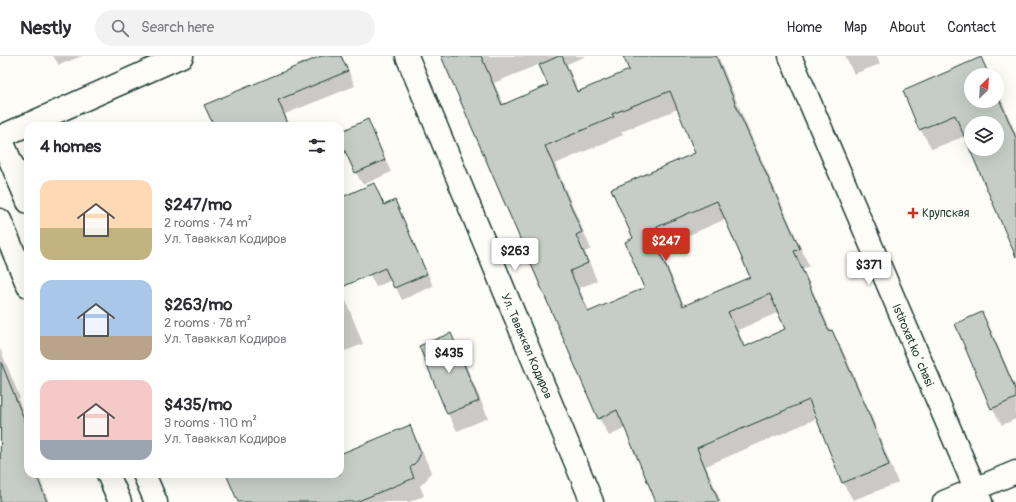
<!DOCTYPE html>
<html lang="en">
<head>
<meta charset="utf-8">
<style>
	:root { --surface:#fff; --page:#f2f2f3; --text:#2b2b33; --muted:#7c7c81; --line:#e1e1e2; --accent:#c8321e }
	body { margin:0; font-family:Pangolin,sans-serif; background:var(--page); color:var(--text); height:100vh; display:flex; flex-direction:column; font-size:15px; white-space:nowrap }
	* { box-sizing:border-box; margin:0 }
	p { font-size:13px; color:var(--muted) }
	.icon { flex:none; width:22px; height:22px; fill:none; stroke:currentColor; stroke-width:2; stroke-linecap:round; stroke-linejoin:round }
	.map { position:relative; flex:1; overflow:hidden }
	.panel { position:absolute; left:24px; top:66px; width:320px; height:356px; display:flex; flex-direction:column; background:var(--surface); border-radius:12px; box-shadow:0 4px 16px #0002 }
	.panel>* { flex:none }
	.needle { width:26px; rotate:24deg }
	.controls { position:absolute; left:964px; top:12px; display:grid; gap:8px }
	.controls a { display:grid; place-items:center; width:40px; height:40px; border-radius:50%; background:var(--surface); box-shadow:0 4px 16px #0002; font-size:20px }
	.price { position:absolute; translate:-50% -34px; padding:0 9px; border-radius:4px; background:#fff; color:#222; font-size:13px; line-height:26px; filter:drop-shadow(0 1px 2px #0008) }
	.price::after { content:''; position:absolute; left:50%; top:24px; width:12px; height:9px; margin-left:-6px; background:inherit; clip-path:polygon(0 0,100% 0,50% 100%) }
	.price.selected { background:var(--accent); color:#fff }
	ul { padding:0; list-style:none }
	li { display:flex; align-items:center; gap:12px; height:100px; padding:0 16px }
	li span { display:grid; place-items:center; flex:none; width:112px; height:80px; border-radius:12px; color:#555 }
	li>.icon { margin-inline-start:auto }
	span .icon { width:48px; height:48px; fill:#fffc; stroke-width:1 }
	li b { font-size:17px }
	h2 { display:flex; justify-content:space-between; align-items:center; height:48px; padding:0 16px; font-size:17px }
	header { display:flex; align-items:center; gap:24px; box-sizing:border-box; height:56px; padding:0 20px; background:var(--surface); border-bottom:1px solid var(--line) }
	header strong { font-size:19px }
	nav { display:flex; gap:22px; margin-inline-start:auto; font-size:14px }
	.search { width:280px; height:36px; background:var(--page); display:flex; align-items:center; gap:10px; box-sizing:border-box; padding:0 14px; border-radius:22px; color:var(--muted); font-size:15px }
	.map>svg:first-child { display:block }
</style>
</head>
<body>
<header>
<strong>Nestly</strong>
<div class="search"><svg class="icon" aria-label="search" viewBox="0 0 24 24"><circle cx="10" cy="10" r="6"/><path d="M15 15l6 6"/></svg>Search here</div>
<nav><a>Home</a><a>Map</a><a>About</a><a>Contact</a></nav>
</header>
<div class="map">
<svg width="1016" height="446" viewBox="0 0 1016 446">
	<rect width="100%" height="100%" fill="#fdfcf7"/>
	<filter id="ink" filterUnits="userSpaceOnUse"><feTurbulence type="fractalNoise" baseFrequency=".025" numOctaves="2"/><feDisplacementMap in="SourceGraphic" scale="8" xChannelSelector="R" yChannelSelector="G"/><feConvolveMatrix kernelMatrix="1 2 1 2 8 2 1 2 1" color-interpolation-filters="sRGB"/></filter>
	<g filter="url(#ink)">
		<!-- shadow -->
		<path fill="#0003" fill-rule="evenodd" d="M 53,0 L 82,0 L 59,9 Z
			M 324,0 L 342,0 L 355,30 L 285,58 L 290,70 L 215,70 Z
			M 442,0 L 586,0 L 567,8 L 579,37 L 630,15 L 624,0 L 718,0 L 750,77 L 809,210 L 803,213 L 831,275 L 832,275 L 842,292 L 876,371 L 898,427 L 853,444 L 843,427 L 818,362 L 706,410 L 721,446 L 657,446 L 626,372 L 609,380 L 599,362 ZM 540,8 L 549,30 L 504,49 L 494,27 ZM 678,53 L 697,97 L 634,182 L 646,233 L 590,257 L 579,232 L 597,225 L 585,196 L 591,193 L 555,108 L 623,79 L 621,76 ZM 726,163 L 752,222 L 685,251 L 659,192 ZM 779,256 L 786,274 L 745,291 L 738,274 Z
			M 845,0 L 877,0 L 880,8 L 854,18 Z
			M 981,3 L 990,19 L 971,19 L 971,45 L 997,45 L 997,33 L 1016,78 L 1016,198 L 965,80 L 932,93 L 920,73 ZM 971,67 L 997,67 L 997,93 L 971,93 Z
			M 367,65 L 374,77 L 391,116 L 363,129 L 356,117 L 340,81 L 340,77 Z
			M 374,128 L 385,149 L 394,145 L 401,157 L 433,230 L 402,244 L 392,224 L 376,231 L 340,159 L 340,143 Z
			M 340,236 L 346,245 L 363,288 L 340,297 Z
			M 982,257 L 991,274 L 1016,332 L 1016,363 L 1002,369 L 992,352 Z
			M 451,278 L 460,295 L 488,362 L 457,375 L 448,358 L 420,290 Z
			M 0,292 L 20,342 L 18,343 L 28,368 L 28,418 L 38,418 L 49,446 L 0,446 Z
			M 409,371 L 419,388 L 431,416 L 427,423 L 420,430 L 424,440 L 409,446 L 239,446 L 227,418 L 340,418 L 340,399 Z"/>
		<!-- building -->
		<path fill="#c6cdc7" stroke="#1f3d34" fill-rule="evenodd" d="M 321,0 L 341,0 L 348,15 L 278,44 L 289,70 L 214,70 L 204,49 Z
			M 441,0 L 481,0 L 502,49 L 548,29 L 539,9 L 559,0 L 562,0 L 577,36 L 629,14 L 623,0 L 716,0 L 740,59 L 800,193 L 794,195 L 829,275 L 832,274 L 867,353 L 889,409 L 842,427 L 809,344 L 697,392 L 719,446 L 656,446 L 617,354 L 598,363 ZM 670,35 L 695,97 L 611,133 L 633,182 L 625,186 L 644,232 L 588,256 L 570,215 L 588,207 L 576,179 L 582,176 L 545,90 L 614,61 L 612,58 ZM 717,145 L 750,221 L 683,250 L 650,174 ZM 770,238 L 785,273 L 744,291 L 728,256 Z
			M 981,1 L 989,19 L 971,19 L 971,45 L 997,45 L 997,38 L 1016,82 L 1016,201 L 955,59 L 919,74 L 903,35 ZM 971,67 L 997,67 L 997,93 L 971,93 Z
			M 368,63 L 385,104 L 355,117 L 340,84 L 340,76 Z
			M 374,127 L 384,149 L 395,144 L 427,218 L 394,232 L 385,212 L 340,232 L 340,142 Z
			M 982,256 L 1016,335 L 1016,342 L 991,353 L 955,268 Z
			M 451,277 L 479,345 L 447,358 L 419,290 Z
			M 1,306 L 28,373 L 28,418 L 36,418 L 47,446 L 0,446 Z
			M 410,369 L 421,397 L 417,405 L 410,412 L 414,422 L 356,446 L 238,446 L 226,418 L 340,418 L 340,398 Z"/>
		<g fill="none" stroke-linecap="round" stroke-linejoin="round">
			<defs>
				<path id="minor" d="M 407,0 L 592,446
					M 790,0 L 981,446
					M 0,81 L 182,0
					M 944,446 L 1016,416"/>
				<path id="major" d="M 0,80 L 28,146
					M 0,164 L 28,230
					M 108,418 L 120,446
					M 144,418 L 156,446"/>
			</defs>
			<!-- minor casing -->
			<use href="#minor" stroke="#1f3d34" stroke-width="25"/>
			<!-- major casing -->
			<use href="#major" stroke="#1f3d34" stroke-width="25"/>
			<!-- minor -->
			<use href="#minor" stroke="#fdfcf7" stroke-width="22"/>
			<!-- major -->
			<use href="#major" stroke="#fdfcf7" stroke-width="22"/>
		</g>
	</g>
	<!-- markers -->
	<path fill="#c8321e" stroke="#fdfcf7" stroke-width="1.5" d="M911 151h4v4h4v4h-4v4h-4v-4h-4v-4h4z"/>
	<g text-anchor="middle" stroke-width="3" stroke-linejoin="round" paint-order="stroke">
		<!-- poi labels -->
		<g font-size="12" fill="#1f3d34" stroke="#fdfcf7" text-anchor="start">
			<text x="922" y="161">Крупская</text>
		</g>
		<!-- street labels -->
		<g font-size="12" fill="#1f3d34" stroke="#fdfcf7">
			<text transform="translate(913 289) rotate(67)" y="4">Istiroxat koʻchasi</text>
			<text transform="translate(527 290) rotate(67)" y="4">Ул. Таваккал Кодиров</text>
		</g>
	</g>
</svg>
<div class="controls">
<a><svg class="needle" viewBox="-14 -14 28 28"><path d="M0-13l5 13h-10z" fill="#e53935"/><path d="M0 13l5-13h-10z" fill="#7c7c81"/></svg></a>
<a><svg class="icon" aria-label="layers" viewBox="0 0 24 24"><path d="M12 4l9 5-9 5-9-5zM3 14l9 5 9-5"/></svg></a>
</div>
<b class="price selected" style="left:666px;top:206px">$247</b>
<b class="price" style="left:515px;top:216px">$263</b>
<b class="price" style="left:869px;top:230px">$371</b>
<b class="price" style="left:449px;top:318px">$435</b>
<section class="panel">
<h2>4 homes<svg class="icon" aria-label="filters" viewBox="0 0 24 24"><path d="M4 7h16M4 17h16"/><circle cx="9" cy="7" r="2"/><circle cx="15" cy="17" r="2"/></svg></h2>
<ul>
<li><span style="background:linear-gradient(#ffd9b3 60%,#c2b280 0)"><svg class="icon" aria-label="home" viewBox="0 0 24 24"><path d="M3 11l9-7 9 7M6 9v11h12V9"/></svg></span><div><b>$247/mo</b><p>2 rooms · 74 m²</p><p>Ул. Таваккал Кодиров</p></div></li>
<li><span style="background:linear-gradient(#a9c7e8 70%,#b9a48a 0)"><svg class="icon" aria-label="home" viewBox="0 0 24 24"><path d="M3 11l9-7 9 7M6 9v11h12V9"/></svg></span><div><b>$263/mo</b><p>2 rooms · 78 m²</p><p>Ул. Таваккал Кодиров</p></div></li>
<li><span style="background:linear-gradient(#f6c9c9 75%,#9aa5b1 0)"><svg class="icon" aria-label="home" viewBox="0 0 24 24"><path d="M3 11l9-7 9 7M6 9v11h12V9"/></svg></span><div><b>$435/mo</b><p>3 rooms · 110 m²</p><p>Ул. Таваккал Кодиров</p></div></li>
</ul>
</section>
</div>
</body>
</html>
